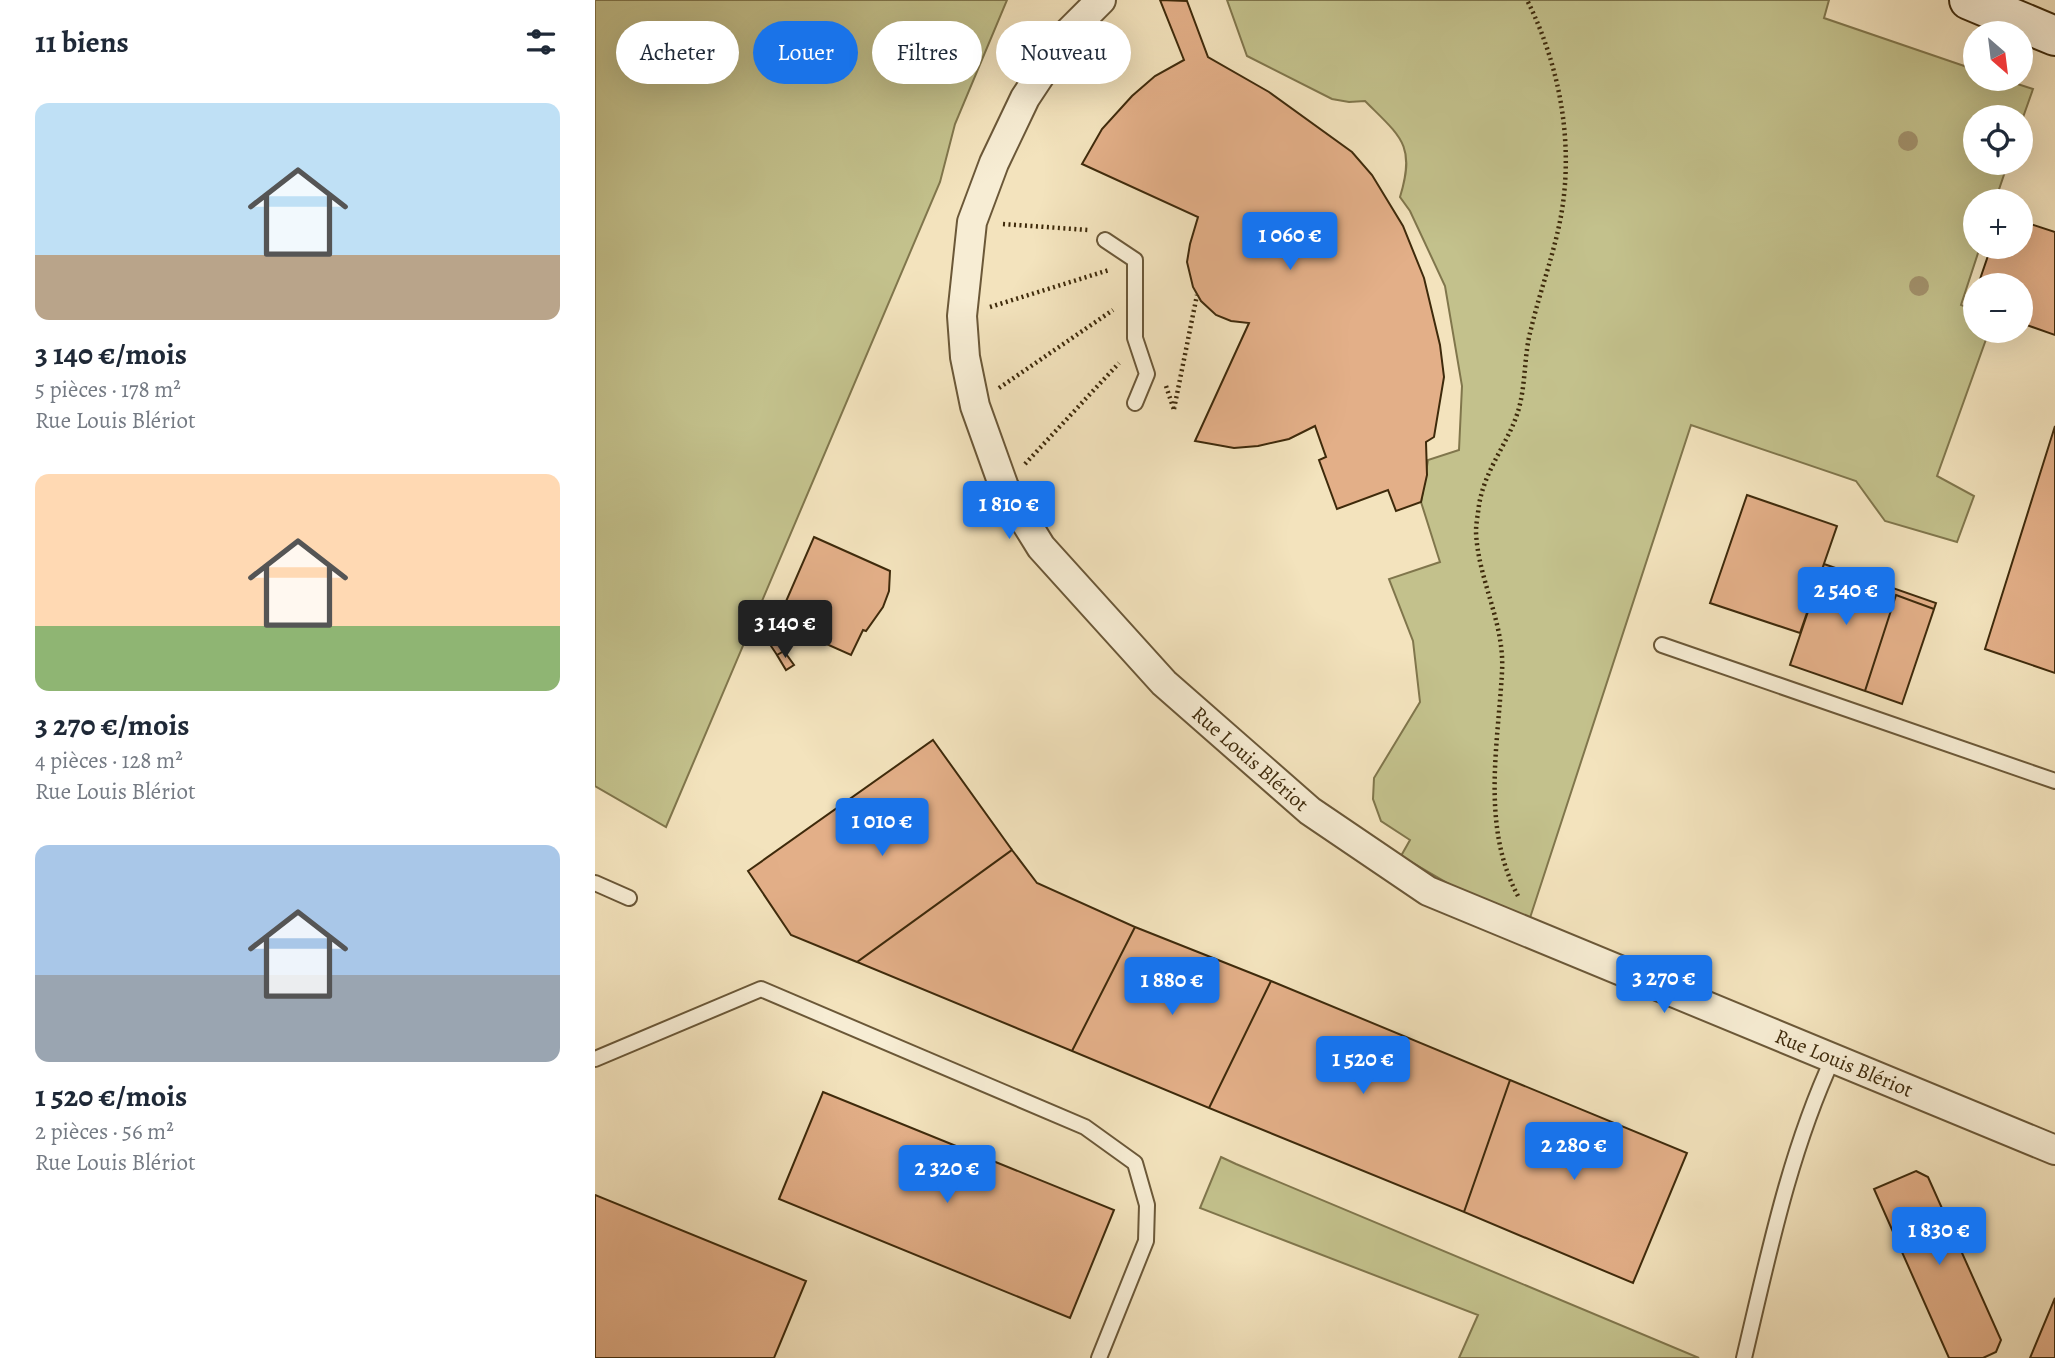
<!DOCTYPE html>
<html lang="fr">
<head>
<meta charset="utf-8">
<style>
	:root { --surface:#fff; --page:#f6f6f7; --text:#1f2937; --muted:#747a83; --accent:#1a73e8 }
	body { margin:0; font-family:Alegreya,serif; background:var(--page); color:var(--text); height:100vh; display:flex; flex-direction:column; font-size:26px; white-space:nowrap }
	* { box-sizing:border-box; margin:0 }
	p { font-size:23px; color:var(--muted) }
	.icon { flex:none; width:38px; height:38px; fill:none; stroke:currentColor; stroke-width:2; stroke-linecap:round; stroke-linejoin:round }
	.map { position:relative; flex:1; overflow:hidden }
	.side { display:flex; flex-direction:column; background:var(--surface); width:595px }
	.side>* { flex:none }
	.guide { position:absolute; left:21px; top:21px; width:665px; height:63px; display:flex; gap:14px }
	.needle { width:46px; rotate:152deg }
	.buttons { position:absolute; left:1368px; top:21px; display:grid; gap:14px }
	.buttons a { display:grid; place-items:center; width:70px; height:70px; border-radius:50%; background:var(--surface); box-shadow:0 7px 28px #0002; font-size:35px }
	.price { position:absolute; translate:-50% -60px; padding:0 16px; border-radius:7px; background:var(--accent); color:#fff; font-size:23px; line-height:46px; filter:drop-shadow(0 2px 4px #0008) }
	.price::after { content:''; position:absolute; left:50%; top:42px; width:21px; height:16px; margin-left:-10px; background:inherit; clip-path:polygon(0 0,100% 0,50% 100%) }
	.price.selected { background:#222; color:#fff }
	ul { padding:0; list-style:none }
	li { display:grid; align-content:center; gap:14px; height:371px; padding:0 35px }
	li span { display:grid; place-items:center; height:217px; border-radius:14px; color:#555 }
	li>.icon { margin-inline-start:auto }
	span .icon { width:126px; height:126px; fill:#fffc; stroke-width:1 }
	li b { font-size:30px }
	h2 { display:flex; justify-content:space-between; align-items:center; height:84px; padding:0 35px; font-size:30px }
	.chip { padding:0 24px; border-radius:32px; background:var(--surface); box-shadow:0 7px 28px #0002; font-size:24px; line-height:63px }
	.chip.selected { background:var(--accent); color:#fff }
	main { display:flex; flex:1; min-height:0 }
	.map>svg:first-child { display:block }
</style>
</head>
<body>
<main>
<section class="side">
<h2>11 biens<svg class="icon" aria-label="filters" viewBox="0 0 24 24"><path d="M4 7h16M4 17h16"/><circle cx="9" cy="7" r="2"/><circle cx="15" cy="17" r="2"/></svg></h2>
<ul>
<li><span style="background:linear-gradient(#bfe0f5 70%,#b9a48a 0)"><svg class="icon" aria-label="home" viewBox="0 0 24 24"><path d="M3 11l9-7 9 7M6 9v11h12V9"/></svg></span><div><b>3 140 €/mois</b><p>5 pièces · 178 m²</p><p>Rue Louis Blériot</p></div></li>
<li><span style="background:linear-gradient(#ffd9b3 70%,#8fb573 0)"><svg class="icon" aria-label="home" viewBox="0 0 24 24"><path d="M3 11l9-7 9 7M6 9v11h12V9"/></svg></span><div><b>3 270 €/mois</b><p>4 pièces · 128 m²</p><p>Rue Louis Blériot</p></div></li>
<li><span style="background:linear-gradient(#a9c7e8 60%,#9aa5b1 0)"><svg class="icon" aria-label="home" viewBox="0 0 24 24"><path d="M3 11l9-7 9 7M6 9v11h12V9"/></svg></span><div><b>1 520 €/mois</b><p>2 pièces · 56 m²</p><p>Rue Louis Blériot</p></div></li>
</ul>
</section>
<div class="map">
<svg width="1460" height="1358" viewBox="0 0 1460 1358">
	<rect width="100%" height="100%" fill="#f3e3bd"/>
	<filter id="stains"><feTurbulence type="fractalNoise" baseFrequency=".00286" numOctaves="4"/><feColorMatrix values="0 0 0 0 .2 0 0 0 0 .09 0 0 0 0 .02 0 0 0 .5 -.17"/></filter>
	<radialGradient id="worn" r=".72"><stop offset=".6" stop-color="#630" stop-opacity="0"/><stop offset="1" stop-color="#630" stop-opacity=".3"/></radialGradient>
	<!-- green -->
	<path fill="#c3c18c" stroke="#80764c" stroke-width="2" d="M 0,0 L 412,0 L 360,124 L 345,182 L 71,827 L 0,786 Z
		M 632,0 L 1234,0 L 1229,18 L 1381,70 L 1381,79 L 1407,79 L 1438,89 L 1426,123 L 1426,117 L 1381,117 L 1381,163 L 1413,163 L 1400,201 L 1381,201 L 1381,247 L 1385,247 L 1366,305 L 1381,311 L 1381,331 L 1394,331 L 1342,476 L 1379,496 L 1362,542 L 1290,521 L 1261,481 L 1096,425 L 934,921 L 861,888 L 806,856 L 815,840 L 786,821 L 778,799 L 779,778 L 825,702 L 818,641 L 794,579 L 845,562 L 826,502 L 833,460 L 864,450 L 867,386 L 850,286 L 815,211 L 805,197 C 821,145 806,137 770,101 L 754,102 L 737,99 L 652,56 Z
		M 626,1157 L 641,1164 L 1104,1358 L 864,1358 L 883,1315 L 605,1208 Z"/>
	<!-- building -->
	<path fill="#e3af88" stroke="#3e2a0b" stroke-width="2" d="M 565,0 L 592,1 L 613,57 L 674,92 L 757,152 L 777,175 L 808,226 L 829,278 L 845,345 L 849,377 L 839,437 L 831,442 L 832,475 L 826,502 L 801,511 L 793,490 L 742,509 L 724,460 L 731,457 L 720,426 L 694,439 L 663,446 L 639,448 L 600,441 L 654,323 L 636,321 L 621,315 L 606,301 L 598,287 L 592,262 L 595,244 L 603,217 L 487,164 L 507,129 L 537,96 L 560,76 L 589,60 Z
		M 1426,221 L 1460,232 L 1460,335 L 1426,323 L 1426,285 L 1383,285 L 1396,247 L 1426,247 Z
		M 1460,426 L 1460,673 L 1390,649 Z
		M 1152,495 L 1242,526 L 1205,633 L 1115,603 Z
		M 219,537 L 295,571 L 294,591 L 288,607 L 271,631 L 268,630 L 256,655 L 182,622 Z
		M 1229,564 L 1341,603 L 1339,609 L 1301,595 L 1270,691 L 1195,665 Z
		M 1301,595 L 1339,609 L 1307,704 L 1270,691 Z
		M 180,636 L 189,651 L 182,655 L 172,640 Z
		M 189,651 L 199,665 L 191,670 L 182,655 Z
		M 338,740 L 417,850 L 262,962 L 196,935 L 153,871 Z
		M 417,850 L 442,883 L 540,927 L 477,1051 L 262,962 Z
		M 540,927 L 676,981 L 614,1108 L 477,1051 Z
		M 676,981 L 915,1080 L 869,1212 L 614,1108 Z
		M 915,1080 L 1092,1153 L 1038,1283 L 869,1212 Z
		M 228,1092 L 519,1210 L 475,1318 L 184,1199 Z
		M 1321,1171 L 1333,1177 L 1406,1340 L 1401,1352 L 1388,1358 L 1354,1358 L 1279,1189 Z
		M 0,1195 L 211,1281 L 179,1358 L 0,1358 Z
		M 1460,1298 L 1460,1358 L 1435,1358 Z"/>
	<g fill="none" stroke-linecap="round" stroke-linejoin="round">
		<defs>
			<path id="service" d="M 510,240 L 540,260 L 540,338 L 552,374 L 540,403
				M 1067,645 L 1460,781
				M 0,883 L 34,898
				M 0,1059 L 166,989 L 490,1127 L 540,1163 L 552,1205 L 551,1241 L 504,1358
				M 1149,1358 C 1173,1257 1194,1153 1238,1058"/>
			<g id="minor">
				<path id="s1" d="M 506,0 L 473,33 L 430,98 L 399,163 L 377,222 L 367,316 L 370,357 L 380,406 L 409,487 L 446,547 L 569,683 L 715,811 L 833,891 L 1460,1150"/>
			</g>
			<path id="secondary" d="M 1374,0 L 1460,36"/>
		</defs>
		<!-- service casing -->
		<use href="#service" stroke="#6b5838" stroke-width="18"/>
		<!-- minor casing -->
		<use href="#minor" stroke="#6b5838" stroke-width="32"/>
		<!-- secondary casing -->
		<use href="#secondary" stroke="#3e2a0b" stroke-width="42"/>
		<!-- path -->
		<path stroke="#3e2a0b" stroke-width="4.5" stroke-dasharray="2 3.5" stroke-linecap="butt" d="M 408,224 L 493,230
			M 395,307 L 514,270
			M 571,386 L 579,410
			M 404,388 L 518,310
			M 579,409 L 602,295
			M 430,464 L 524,363
			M 923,896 C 886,827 903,746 907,672 C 910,623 883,580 881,532 C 881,523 883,514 884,505 C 890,468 915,441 924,408 C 931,382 929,354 936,329 C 945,291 959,254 966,216 C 979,143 965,66 932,0"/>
		<!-- service -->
		<use href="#service" stroke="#f7edd4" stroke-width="14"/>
		<!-- minor -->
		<use href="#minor" stroke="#f7edd4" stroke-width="28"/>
		<!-- secondary -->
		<use href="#secondary" stroke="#f7edd4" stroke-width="38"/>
	</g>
	<!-- trees -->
	<g fill="#a2926d">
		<circle cx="1313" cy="141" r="10"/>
		<circle cx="1324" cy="286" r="10"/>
	</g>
	<g text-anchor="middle" stroke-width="7" stroke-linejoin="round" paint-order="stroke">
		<!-- street labels -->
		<g font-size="21" fill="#3e2a0b" stroke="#f7edd4">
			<text dy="7" stroke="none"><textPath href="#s1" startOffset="900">Rue Louis Blériot</textPath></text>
			<text dy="7" stroke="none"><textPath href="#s1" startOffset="1572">Rue Louis Blériot</textPath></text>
		</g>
	</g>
	<rect width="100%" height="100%" filter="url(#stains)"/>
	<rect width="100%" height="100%" fill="url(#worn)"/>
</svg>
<div class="buttons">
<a><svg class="needle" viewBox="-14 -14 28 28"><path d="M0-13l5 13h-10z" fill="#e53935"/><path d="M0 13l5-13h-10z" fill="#747a83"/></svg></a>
<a><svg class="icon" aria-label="locate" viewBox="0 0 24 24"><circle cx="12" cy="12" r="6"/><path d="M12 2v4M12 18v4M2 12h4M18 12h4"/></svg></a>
<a>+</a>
<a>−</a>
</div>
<b class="price" style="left:695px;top:272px">1 060 €</b>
<b class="price" style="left:414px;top:541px">1 810 €</b>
<b class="price" style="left:1251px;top:627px">2 540 €</b>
<b class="price selected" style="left:190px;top:660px">3 140 €</b>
<b class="price" style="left:287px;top:858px">1 010 €</b>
<b class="price" style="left:1069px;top:1015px">3 270 €</b>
<b class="price" style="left:577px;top:1017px">1 880 €</b>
<b class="price" style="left:768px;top:1096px">1 520 €</b>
<b class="price" style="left:979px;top:1182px">2 280 €</b>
<b class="price" style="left:352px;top:1205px">2 320 €</b>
<b class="price" style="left:1344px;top:1267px">1 830 €</b>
<div class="guide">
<a class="chip">Acheter</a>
<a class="chip selected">Louer</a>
<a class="chip">Filtres</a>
<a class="chip">Nouveau</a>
</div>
</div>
</main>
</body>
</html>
